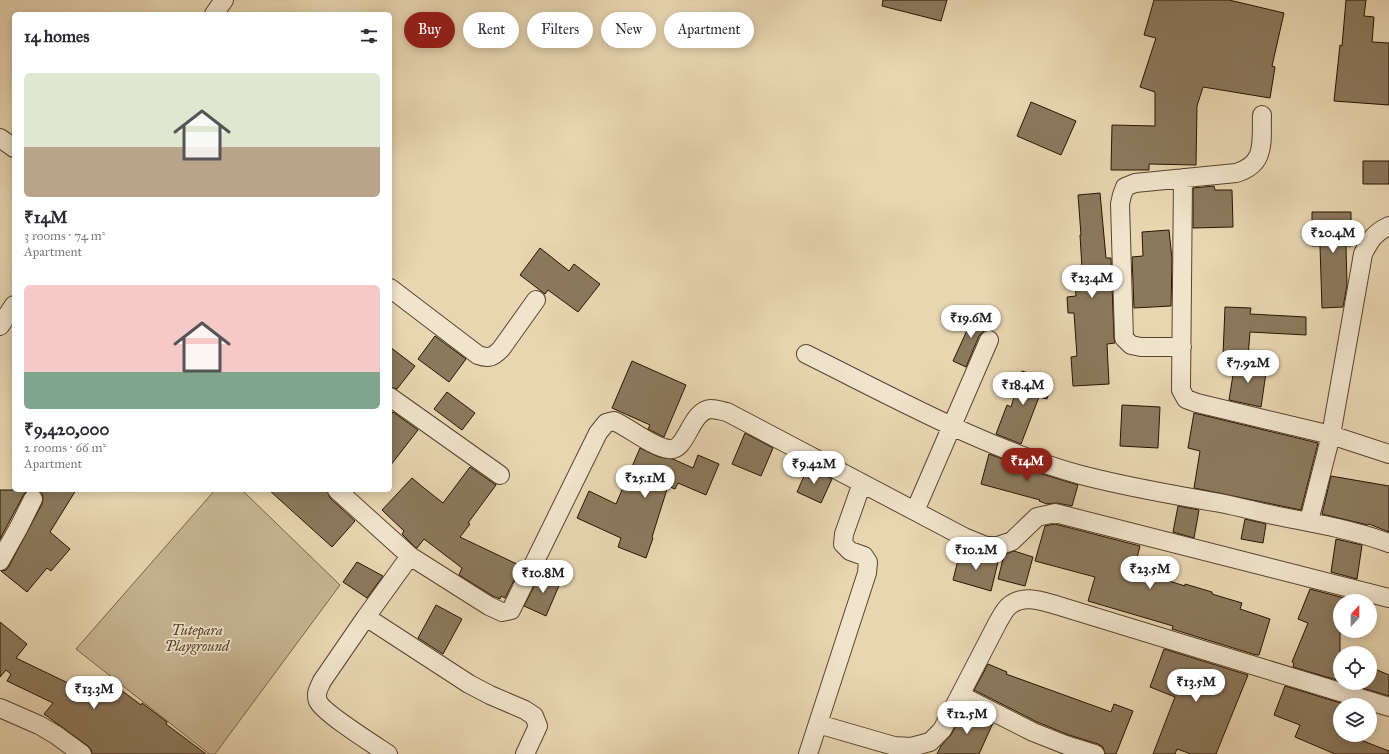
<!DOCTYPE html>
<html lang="en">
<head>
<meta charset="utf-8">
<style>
	:root { --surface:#fff; --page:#f2f2f3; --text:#2b2b33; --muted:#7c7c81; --accent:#8f2418 }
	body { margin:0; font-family:"IM FELL Great Primer",serif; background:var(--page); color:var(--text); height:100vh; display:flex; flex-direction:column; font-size:15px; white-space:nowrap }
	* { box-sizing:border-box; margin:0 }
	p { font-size:13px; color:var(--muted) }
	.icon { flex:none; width:22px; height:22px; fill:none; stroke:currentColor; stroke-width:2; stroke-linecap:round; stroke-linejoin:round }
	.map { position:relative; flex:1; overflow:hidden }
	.side { position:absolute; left:12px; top:12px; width:380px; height:480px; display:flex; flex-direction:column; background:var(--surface); border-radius:6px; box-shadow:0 2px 10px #0003 }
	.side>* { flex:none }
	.guide { position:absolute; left:404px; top:12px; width:380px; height:36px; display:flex; gap:8px }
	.needle { width:26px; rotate:21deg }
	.fabs { position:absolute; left:1333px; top:594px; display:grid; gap:8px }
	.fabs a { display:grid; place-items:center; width:44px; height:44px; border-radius:50%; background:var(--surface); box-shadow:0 2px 10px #0003; font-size:20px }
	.price { position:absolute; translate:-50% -34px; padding:0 9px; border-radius:14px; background:#fff; color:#222; font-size:13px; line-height:26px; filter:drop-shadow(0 1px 2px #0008) }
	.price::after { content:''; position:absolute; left:50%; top:24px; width:12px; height:9px; margin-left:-6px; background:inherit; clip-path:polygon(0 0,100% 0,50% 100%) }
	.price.current { background:var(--accent); color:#fff }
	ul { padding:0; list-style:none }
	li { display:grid; align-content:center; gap:8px; height:212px; padding:0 12px }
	li span { display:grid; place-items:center; height:124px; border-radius:6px; color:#555 }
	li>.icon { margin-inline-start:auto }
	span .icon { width:72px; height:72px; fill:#fffc; stroke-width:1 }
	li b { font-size:17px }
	h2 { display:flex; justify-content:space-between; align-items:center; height:48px; padding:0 12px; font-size:17px }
	.chip { padding:0 14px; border-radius:18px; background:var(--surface); box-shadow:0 2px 10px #0003; font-size:14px; line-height:36px }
	.chip.current { background:var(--accent); color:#fff }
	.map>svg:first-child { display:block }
</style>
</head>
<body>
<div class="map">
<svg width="1389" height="754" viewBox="0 0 1389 754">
	<rect width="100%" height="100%" fill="#e8d6b1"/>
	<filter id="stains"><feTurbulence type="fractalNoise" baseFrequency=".005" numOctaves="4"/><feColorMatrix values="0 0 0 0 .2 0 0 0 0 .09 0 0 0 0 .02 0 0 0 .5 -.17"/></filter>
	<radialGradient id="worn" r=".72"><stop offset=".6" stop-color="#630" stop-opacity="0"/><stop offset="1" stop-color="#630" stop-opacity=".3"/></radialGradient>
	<!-- green -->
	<path fill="#c7b593" stroke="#77644a" d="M 215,490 L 242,490 L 340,585 L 215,754 L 209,754 L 76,649 Z"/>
	<!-- building -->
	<path fill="#8b795d" stroke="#271401" d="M 883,0 L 947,0 L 941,21 L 882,6 Z
		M 1154,0 L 1229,0 L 1284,13 L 1272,66 L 1275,67 L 1270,98 L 1203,87 L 1197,106 L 1196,165 L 1149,164 L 1149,170 L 1111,170 L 1112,125 L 1155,126 L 1155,92 L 1140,87 L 1156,38 L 1144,35 Z
		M 1346,0 L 1366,0 L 1364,16 L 1374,17 L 1372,42 L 1389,43 L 1389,105 L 1334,101 L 1340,45 L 1342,46 Z
		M 1031,102 L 1076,121 L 1061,155 L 1017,136 Z
		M 1363,161 L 1389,161 L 1389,184 L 1363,184 Z
		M 1214,186 L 1215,190 L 1232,190 L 1233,227 L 1193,228 L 1193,188 Z
		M 1100,193 L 1106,258 L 1111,258 L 1114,338 L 1115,343 L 1107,344 L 1109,384 L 1073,386 L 1071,357 L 1077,356 L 1074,313 L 1068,313 L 1067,297 L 1076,296 L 1074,268 L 1082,268 L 1080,235 L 1081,235 L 1078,195 Z
		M 1312,212 L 1351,212 L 1351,246 L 1346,246 L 1347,285 L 1343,307 L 1322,308 L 1320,246 L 1312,246 Z
		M 1169,230 L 1172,259 L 1171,306 L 1134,308 L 1132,257 L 1143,256 L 1142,232 Z
		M 540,248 L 569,271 L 574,264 L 600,284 L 578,312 L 548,290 L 545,294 L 520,275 Z
		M 1225,307 L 1251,308 L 1250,314 L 1306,317 L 1306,335 L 1250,332 L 1248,357 L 1223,355 Z
		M 975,313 L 990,319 L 984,331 L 979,336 L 966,367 L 953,361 Z
		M 435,336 L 466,359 L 449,382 L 418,359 Z
		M 390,347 L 415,366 L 397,389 L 390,387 Z
		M 632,361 L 686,385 L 664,437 L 648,429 L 650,425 L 612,408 Z
		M 1235,362 L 1267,366 L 1261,407 L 1229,400 Z
		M 1022,371 L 1053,381 L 1047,399 L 1039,397 L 1021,444 L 996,434 L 1007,405 L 1011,407 Z
		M 447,392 L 475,413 L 462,430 L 434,409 Z
		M 1122,405 L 1160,407 L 1158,448 L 1120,446 Z
		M 393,412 L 418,430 L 390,466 L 390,416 Z
		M 1194,413 L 1318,443 L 1301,510 L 1194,488 L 1200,451 L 1188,448 Z
		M 745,433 L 773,448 L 761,476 L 732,464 Z
		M 640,448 L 659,457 L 673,459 L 693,468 L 698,455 L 719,464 L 706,495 L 678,483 L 675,489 L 668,486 L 652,537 L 653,538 L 646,558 L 618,547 L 621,538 L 577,518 L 589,491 L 616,504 Z
		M 989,454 L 1042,474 L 1078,485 L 1072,506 L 1057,503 L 1047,504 L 1039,501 L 1040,500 L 981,484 Z
		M 470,467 L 496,485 L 468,523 L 470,524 L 460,537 L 521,566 L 505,598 L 501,596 L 500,599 L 493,596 L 459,575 L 462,568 L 424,539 L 417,548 L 416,548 L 402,534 L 404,531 L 382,510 L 412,478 L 424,488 L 443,503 Z
		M 808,467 L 832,479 L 821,503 L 797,492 Z
		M 1331,476 L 1389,486 L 1389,532 L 1369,524 L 1368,525 L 1322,514 Z
		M 0,490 L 28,490 L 24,494 L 0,539 Z
		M 38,490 L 76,490 L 50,532 L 70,549 L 51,571 L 47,568 L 27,592 L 1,571 L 6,570 L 9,566 L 42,504 L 43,498 L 42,493 Z
		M 269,490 L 327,490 L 330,498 L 355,521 L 332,547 Z
		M 1178,506 L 1199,510 L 1194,538 L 1173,532 Z
		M 1245,519 L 1266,524 L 1263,543 L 1241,539 Z
		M 1055,524 L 1140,546 L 1134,570 L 1185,586 L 1185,584 L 1212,592 L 1212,594 L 1242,603 L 1240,609 L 1270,619 L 1259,655 L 1256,655 L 1172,629 L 1173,626 L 1088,601 L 1095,577 L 1035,561 L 1045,526 Z
		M 1336,539 L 1362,545 L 1357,579 L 1331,572 Z
		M 1014,551 L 1033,557 L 1025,586 L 998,579 L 1004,555 Z
		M 960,552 L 998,562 L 991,591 L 953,580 Z
		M 357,562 L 383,576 L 367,598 L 343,582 Z
		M 541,573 L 561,581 L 546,616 L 524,606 Z
		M 1310,589 L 1352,600 L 1352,601 L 1340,601 L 1340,681 L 1293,667 L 1294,663 L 1292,662 L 1308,623 L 1298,619 Z
		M 436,605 L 462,619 L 443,654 L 418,638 Z
		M 0,622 L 27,644 L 16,658 L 68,683 L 71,679 L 97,698 L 109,681 L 141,705 L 142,703 L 167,722 L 166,724 L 206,754 L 92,754 L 91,749 L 88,746 L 44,714 L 53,703 L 7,681 L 11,674 L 6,670 L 0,677 Z
		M 1164,649 L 1248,675 L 1216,754 L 1191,754 L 1177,749 L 1175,754 L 1153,754 L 1175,697 L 1150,687 Z
		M 988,664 L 1007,672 L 1006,674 L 1111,712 L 1114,704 L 1133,711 L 1116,754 L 1105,754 L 1103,747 L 1098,744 L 1069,735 L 1037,722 L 974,690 Z
		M 1370,667 L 1389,675 L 1389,696 L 1346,683 L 1370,683 Z
		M 1285,686 L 1347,705 L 1340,705 L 1340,735 L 1360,735 L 1358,739 L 1389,751 L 1389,754 L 1335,754 L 1295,737 L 1300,725 L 1274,715 Z
		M 965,709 L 993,723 L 979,754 L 937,754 L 941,746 L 951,735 Z"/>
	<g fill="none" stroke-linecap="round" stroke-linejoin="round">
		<defs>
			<path id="street" d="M 214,14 L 224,0
				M 0,138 L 14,148
				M 1183,178 L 1181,390 L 1186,399 L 1197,403 L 1331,435 L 1389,454
				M 390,288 L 478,355 C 489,359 493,357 501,349 L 536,300
				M 0,326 L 14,305
				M 1182,347 L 1141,347 L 1131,345 L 1124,338 L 1120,204 L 1122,195 L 1125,187 L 1135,183 L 1236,173 C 1267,164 1261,141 1262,115
				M 806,354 C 893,397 986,449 1081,475 C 1127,487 1173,495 1220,503 C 1240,507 1259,512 1278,516 C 1315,523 1353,530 1389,543
				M 390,397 L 500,475
				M 337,490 L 410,556
				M 915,511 L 989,340
				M 1309,521 L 1331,435 L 1363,254 C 1370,240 1374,233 1389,226
				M 0,561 L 19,527 L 33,499
				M 366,617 L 469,684 L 490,695 L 525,710 L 534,716 L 538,726 L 525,754
				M 960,695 L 1033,732 L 1066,745 L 1095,754
				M 0,708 L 39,725 L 56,735 L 82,754
				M 818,724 L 894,746 L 911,747 L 930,742 L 942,730 L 998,622 C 1001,617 1005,609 1009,606 C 1023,594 1041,601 1056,605 L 1389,707
				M 388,754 C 376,746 322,712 318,701 C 315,693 319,688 322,681 L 366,617 L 410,556 L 489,606 L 502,612 L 511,610 L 598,433 L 606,423 L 614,421 C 630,428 652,447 669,449 C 687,452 690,410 711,409 C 716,409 722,411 727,412 L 964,537 L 986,546 L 998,546 L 1012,541 L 1037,517 L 1055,513 L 1389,598
				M 808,754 L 867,573 L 868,562 L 864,556 L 850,551 L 843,544 L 844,534 L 862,483"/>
		</defs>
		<!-- street casing -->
		<use href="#street" stroke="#57442d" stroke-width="20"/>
		<!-- street -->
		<use href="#street" stroke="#f0e4cc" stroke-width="18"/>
	</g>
	<g text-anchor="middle" stroke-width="3.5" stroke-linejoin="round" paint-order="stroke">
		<!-- park labels -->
		<g font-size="14" font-style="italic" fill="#57442d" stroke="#f0e4cc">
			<text x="197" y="635">Tutepara<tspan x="197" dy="16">Playground</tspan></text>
		</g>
	</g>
	<rect width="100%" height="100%" filter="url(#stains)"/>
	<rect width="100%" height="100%" fill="url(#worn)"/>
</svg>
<div class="fabs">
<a><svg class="needle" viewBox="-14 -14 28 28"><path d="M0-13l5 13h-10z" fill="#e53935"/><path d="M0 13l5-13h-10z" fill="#7c7c81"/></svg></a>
<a><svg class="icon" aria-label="locate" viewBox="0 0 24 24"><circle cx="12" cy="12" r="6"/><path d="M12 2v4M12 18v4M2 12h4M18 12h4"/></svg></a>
<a><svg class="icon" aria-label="layers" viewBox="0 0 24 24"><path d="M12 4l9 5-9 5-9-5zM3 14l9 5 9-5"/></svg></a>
</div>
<b class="price" style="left:1333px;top:254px">₹20.4M</b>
<b class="price" style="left:1092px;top:299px">₹23.4M</b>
<b class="price" style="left:971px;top:339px">₹19.6M</b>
<b class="price" style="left:1248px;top:384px">₹7.92M</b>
<b class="price" style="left:1023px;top:406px">₹18.4M</b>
<b class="price current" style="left:1027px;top:482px">₹14M</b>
<b class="price" style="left:814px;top:485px">₹9.42M</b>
<b class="price" style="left:645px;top:499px">₹25.1M</b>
<b class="price" style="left:976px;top:571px">₹10.2M</b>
<b class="price" style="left:1150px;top:590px">₹23.5M</b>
<b class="price" style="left:543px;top:594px">₹10.8M</b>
<b class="price" style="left:1196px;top:703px">₹13.5M</b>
<b class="price" style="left:94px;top:710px">₹13.3M</b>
<b class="price" style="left:967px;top:735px">₹12.5M</b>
<div class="guide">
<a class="chip current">Buy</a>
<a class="chip">Rent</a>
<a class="chip">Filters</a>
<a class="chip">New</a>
<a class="chip">Apartment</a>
</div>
<section class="side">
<h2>14 homes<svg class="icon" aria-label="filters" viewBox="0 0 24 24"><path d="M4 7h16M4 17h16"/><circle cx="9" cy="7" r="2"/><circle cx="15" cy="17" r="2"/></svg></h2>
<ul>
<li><span style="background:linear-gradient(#dfe7d0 60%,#b9a48a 0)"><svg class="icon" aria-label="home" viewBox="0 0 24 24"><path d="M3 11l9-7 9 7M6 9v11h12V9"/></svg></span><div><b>₹14M</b><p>3 rooms · 74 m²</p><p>Apartment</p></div></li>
<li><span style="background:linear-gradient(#f6c9c9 70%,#7fa58c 0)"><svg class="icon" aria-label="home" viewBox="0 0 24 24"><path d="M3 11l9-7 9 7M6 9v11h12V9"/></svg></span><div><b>₹9,420,000</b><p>2 rooms · 66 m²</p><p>Apartment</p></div></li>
</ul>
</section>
</div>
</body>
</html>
